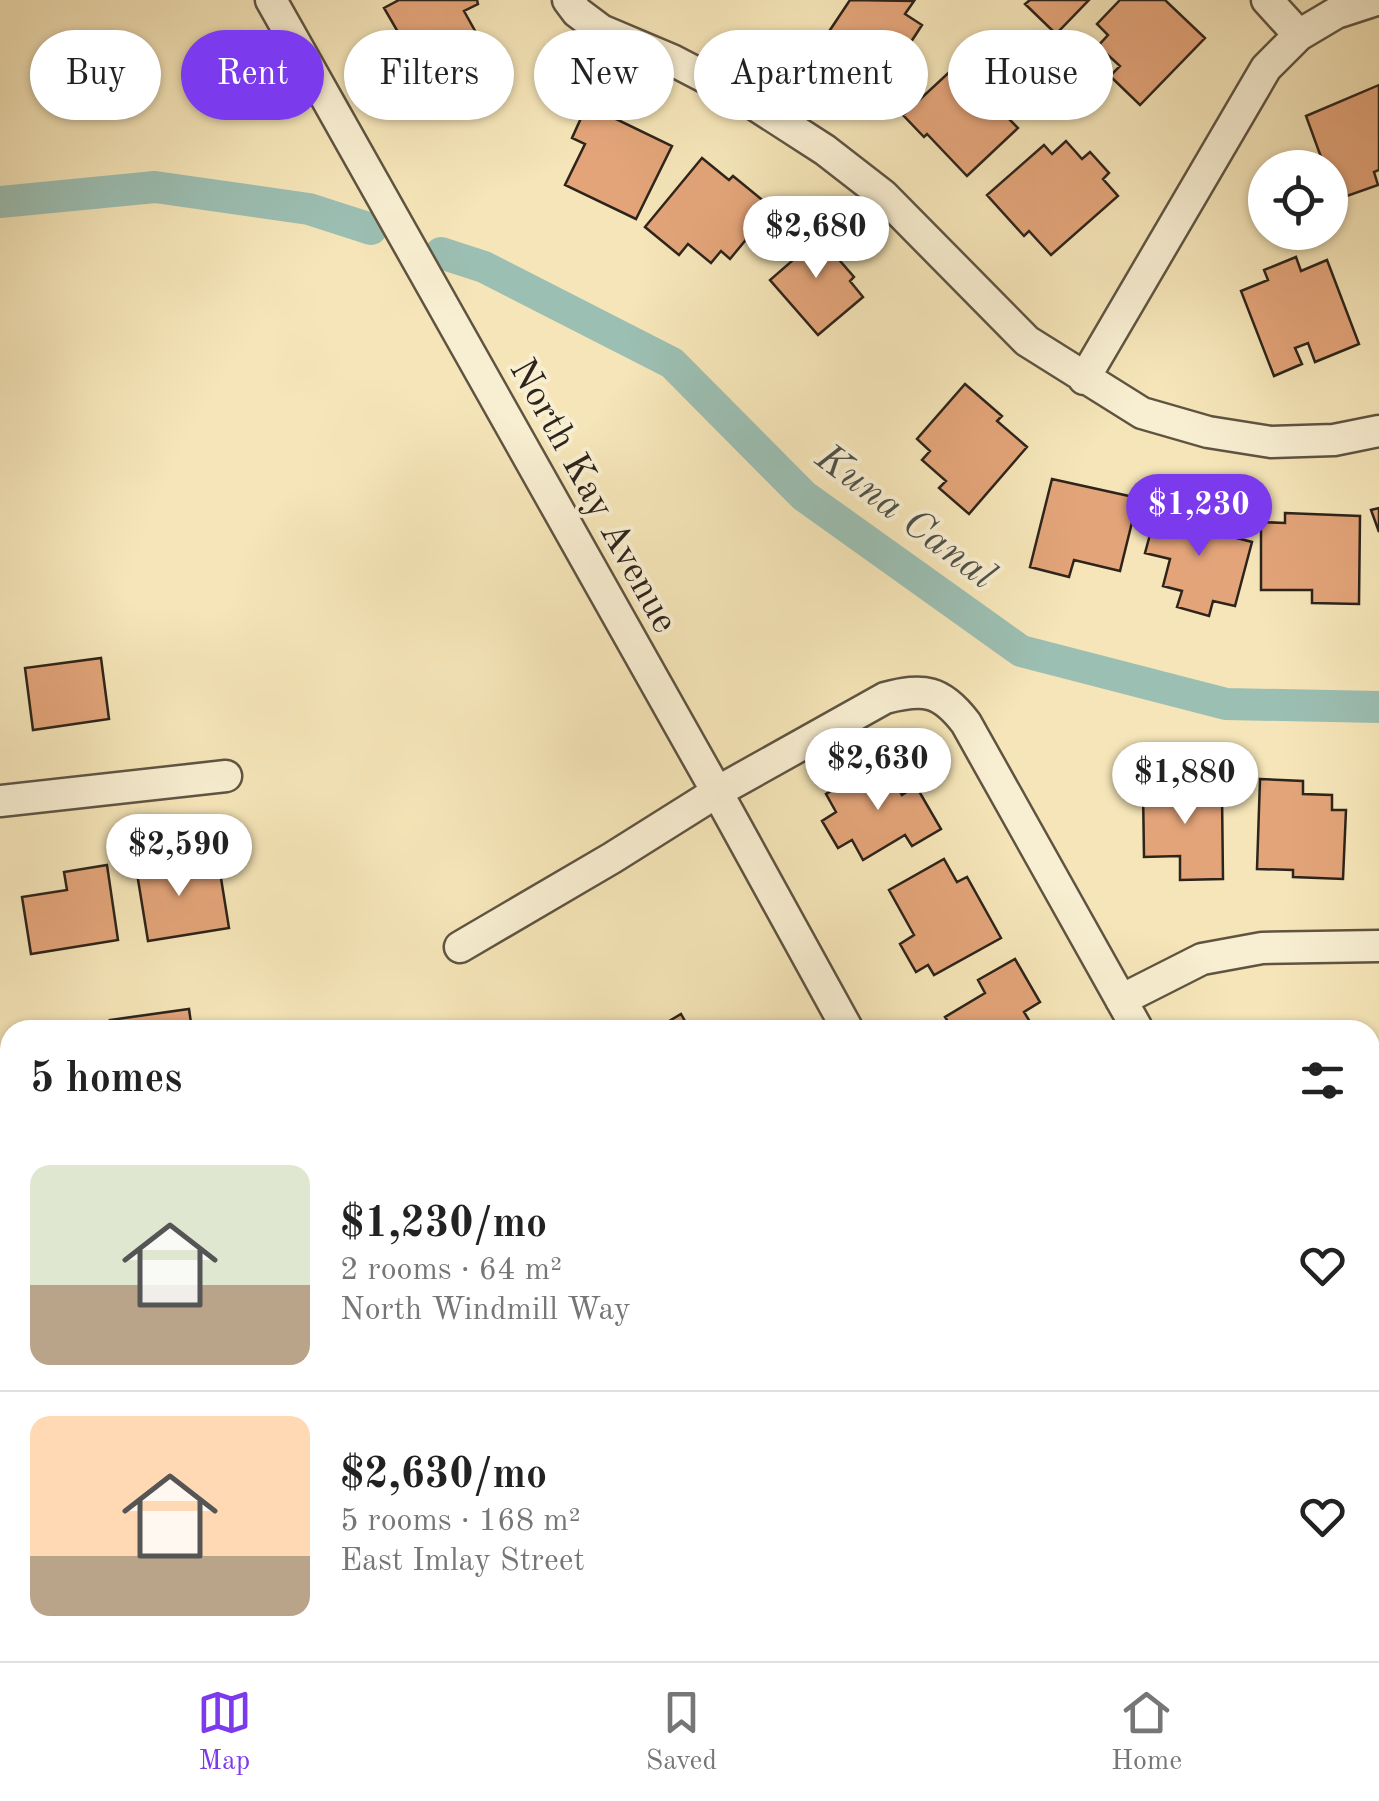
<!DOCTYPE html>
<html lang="en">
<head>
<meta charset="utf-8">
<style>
	:root { --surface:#fff; --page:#f2f2f2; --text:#222; --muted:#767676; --line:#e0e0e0; --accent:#7c3aed }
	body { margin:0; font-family:"Old Standard TT",serif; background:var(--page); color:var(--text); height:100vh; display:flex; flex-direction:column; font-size:38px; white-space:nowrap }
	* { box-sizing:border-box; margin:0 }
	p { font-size:32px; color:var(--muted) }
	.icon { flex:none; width:55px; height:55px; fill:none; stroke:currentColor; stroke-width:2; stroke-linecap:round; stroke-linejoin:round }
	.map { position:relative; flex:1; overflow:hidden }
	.drawer { position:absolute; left:0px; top:1020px; width:1380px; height:642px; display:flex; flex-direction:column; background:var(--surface); border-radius:30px 30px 0 0; box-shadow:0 2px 8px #0004 }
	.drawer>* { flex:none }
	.hud { position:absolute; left:30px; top:30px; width:1320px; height:90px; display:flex; gap:20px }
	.fabs { position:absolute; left:1248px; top:150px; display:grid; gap:20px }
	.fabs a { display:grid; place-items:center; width:100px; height:100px; border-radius:50%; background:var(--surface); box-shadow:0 2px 8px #0004; font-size:50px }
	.price { position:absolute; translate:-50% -85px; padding:0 22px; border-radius:35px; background:#fff; color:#222; font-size:32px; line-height:65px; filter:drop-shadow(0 2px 5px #0008) }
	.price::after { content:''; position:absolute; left:50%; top:60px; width:30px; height:22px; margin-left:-15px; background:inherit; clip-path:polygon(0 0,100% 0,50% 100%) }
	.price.selected { background:var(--accent); color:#fff }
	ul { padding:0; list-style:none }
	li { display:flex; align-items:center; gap:30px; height:250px; padding:0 30px }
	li+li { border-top:2px solid var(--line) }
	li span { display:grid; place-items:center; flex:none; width:280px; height:200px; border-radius:20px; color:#555 }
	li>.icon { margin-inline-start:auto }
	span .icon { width:120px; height:120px; fill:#fffc; stroke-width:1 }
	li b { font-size:42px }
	h2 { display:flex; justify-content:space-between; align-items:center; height:120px; padding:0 30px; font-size:42px }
	.chip { padding:0 35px; border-radius:45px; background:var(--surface); box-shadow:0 2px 8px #0004; font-size:35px; line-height:90px }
	.chip.selected { background:var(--accent); color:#fff }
	.menu { display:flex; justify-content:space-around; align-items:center; height:140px; border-top:2px solid var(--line); background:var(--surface); font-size:28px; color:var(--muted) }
	.menu a { display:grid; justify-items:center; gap:5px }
	.menu .selected { color:var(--accent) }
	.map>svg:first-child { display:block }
</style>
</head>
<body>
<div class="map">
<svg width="1379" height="1661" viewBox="0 0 1379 1661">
	<rect width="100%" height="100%" fill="#f5e5b8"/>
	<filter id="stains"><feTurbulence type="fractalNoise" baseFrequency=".002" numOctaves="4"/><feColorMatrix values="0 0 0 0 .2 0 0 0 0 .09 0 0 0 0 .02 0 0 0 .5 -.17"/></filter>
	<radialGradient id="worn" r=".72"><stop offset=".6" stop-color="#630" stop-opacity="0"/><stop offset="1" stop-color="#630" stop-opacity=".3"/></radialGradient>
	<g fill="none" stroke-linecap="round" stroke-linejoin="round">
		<!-- canal -->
		<path stroke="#9cbfb3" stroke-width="32" d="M 0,202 L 155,187 L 309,209 L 371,229
			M 441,253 L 484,267 L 672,363 L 804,496 L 1021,651 L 1226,704 L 1379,707"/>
	</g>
	<!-- building -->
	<path fill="#e3a479" stroke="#2d241b" stroke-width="2.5" d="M 399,0 L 477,0 L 478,4 L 464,11 L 483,45 L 421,78 L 412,61 L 400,67 L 385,39 L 398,32 L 384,8 Z
		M 850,0 L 914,1 L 905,14 L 922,25 L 896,65 L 908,73 L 888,103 L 849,77 L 859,63 L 824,39 Z
		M 1030,0 L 1089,0 L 1056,34 L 1025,4 Z
		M 1120,0 L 1165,0 L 1205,38 L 1140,105 L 1110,76 L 1120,66 L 1098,46 L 1108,35 L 1097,24 Z
		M 972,51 L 1022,103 L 1007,117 L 1018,128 L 967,176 L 927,134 L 924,137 L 903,115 Z
		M 1379,85 L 1379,170 L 1374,172 L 1378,185 L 1347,196 L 1342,183 L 1332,186 L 1330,168 L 1325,168 L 1306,116 Z
		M 587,105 L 672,146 L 636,219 L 565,185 L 585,144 L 572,138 Z
		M 1066,141 L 1082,159 L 1090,152 L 1109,173 L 1103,179 L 1118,196 L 1051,255 L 1029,231 L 1024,236 L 987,195 L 1044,145 L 1052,154 Z
		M 702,158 L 729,180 L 733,176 L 772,208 L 730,259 L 721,251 L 711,263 L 688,244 L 679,255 L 645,227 Z
		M 808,224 L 854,277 L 850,281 L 863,297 L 818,335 L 770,280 L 792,261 L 780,248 Z
		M 1296,257 L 1301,271 L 1327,260 L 1359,344 L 1315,362 L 1308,343 L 1295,348 L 1302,364 L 1274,376 L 1241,291 L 1268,280 L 1264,270 Z
		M 965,384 L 1002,416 L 997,421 L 1027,447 L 969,514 L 939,488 L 946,481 L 922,460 L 930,451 L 917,439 Z
		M 1052,479 L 1138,498 L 1120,571 L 1074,560 L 1069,577 L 1030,567 Z
		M 1379,508 L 1379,532 L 1371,510 Z
		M 1157,509 L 1184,515 L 1186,509 L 1218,517 L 1214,532 L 1252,542 L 1235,606 L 1213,601 L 1209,616 L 1177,607 L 1182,591 L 1163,586 L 1170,559 L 1145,553 Z
		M 1285,513 L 1360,516 L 1359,604 L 1312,603 L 1312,590 L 1261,590 L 1261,522 L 1285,523 Z
		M 101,658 L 109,719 L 33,730 L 25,668 Z
		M 882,761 L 902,795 L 916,786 L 941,829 L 912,846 L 905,835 L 863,860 L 852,840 L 838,848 L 822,821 L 836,812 L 826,794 Z
		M 1170,775 L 1204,775 L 1204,794 L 1222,794 L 1223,879 L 1180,880 L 1180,856 L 1144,857 L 1143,789 L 1170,789 Z
		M 1260,779 L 1303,781 L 1303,794 L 1332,795 L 1332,810 L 1346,810 L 1343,879 L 1293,877 L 1293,870 L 1257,869 Z
		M 183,852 L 187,877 L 220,872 L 229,928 L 148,941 L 135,861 Z
		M 944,859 L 957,882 L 967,877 L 1001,938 L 934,975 L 928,965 L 916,972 L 900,944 L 914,935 L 889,890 Z
		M 107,865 L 118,940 L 31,954 L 22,897 L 67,890 L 64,872 Z
		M 1015,959 L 1040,1002 L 1024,1012 L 1035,1030 L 953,1030 L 945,1017 L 985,993 L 978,980 Z
		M 189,1009 L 192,1030 L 112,1030 L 110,1020 Z
		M 681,1014 L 690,1030 L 654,1030 Z
		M 10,1049 L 10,1121 L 0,1128 L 0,1057 Z
		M 1370,1163 L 1375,1171 L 1379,1169 L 1379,1232 L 1370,1237 Z
		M 10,1189 L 10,1281 L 0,1284 L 0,1192 Z
		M 1379,1256 L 1379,1290 L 1370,1274 L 1370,1261 Z
		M 0,1368 L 10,1386 L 10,1411 L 0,1416 Z
		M 10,1601 L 10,1652 L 29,1652 L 14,1661 L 0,1661 L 0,1606 Z
		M 1379,1649 L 1379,1661 L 1359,1661 Z"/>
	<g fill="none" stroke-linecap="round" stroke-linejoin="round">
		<defs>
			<path id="minor" d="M 271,0 L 717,792 L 848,1030
				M 568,0 L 577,12 L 601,30 L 672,60 L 743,97 L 825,150 L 883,195 L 1027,341 L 1142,413 L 1208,432 L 1271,442 L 1334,440 L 1379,431
				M 1267,0 L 1299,35
				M 1084,379 L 1266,68 L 1299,35 L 1336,13 L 1376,0
				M 0,801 L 226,776
				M 460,947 L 612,858 L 717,792 L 885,698 C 924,688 941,690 966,723 L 1138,1030
				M 1121,1000 L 1202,959 L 1262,948 L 1379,946
				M 1370,1444 L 1379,1460
				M 0,1500 L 10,1494
				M 1191,1652 L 1196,1661"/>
		</defs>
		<!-- minor casing -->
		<use href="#minor" stroke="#5f5442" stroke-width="35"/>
		<!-- minor -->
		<use href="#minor" stroke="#f8eed1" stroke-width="30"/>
	</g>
	<g text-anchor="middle" stroke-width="8" stroke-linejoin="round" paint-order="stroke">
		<!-- street labels -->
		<g font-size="38" fill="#2d241b" stroke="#f8eed1">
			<text transform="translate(595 495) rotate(61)" y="13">North Kay Avenue</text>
		</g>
		<!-- water labels -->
		<g font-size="40" font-style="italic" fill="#4e5249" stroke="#f8eed1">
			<text transform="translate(907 515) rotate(37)" y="14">Kuna Canal</text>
		</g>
	</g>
	<rect width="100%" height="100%" filter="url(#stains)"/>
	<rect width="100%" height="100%" fill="url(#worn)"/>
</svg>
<div class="fabs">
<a><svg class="icon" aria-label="locate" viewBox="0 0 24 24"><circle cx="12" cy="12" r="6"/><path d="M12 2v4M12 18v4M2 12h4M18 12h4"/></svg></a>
</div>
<b class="price" style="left:816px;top:281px">$2,680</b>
<b class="price selected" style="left:1199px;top:559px">$1,230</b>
<b class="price" style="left:878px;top:813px">$2,630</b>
<b class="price" style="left:1185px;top:827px">$1,880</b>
<b class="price" style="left:179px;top:899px">$2,590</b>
<div class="hud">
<a class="chip">Buy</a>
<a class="chip selected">Rent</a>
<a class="chip">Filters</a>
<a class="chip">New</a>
<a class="chip">Apartment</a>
<a class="chip">House</a>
</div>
<section class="drawer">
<h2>5 homes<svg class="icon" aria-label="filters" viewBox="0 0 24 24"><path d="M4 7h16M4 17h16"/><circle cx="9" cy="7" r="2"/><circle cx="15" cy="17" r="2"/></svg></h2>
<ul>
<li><span style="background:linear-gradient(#dfe7d0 60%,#b9a48a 0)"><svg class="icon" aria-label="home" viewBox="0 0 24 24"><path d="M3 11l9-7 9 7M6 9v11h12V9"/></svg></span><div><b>$1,230/mo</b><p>2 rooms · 64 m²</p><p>North Windmill Way</p></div><svg class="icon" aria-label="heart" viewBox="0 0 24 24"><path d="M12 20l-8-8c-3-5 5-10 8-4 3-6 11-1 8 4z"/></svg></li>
<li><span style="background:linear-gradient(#ffd9b3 70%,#b9a48a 0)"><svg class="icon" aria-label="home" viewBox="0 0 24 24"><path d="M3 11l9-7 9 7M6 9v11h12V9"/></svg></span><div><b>$2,630/mo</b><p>5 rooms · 168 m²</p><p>East Imlay Street</p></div><svg class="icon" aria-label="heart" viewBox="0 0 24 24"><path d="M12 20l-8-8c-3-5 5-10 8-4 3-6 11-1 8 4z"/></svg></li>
</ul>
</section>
</div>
<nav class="menu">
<a class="selected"><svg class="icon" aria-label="map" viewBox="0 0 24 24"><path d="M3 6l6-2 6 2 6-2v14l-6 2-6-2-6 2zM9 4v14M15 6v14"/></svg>Map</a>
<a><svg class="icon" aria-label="saved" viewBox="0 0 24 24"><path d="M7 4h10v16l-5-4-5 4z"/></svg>Saved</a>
<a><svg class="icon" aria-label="home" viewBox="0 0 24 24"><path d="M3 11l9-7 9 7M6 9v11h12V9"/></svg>Home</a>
</nav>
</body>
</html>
